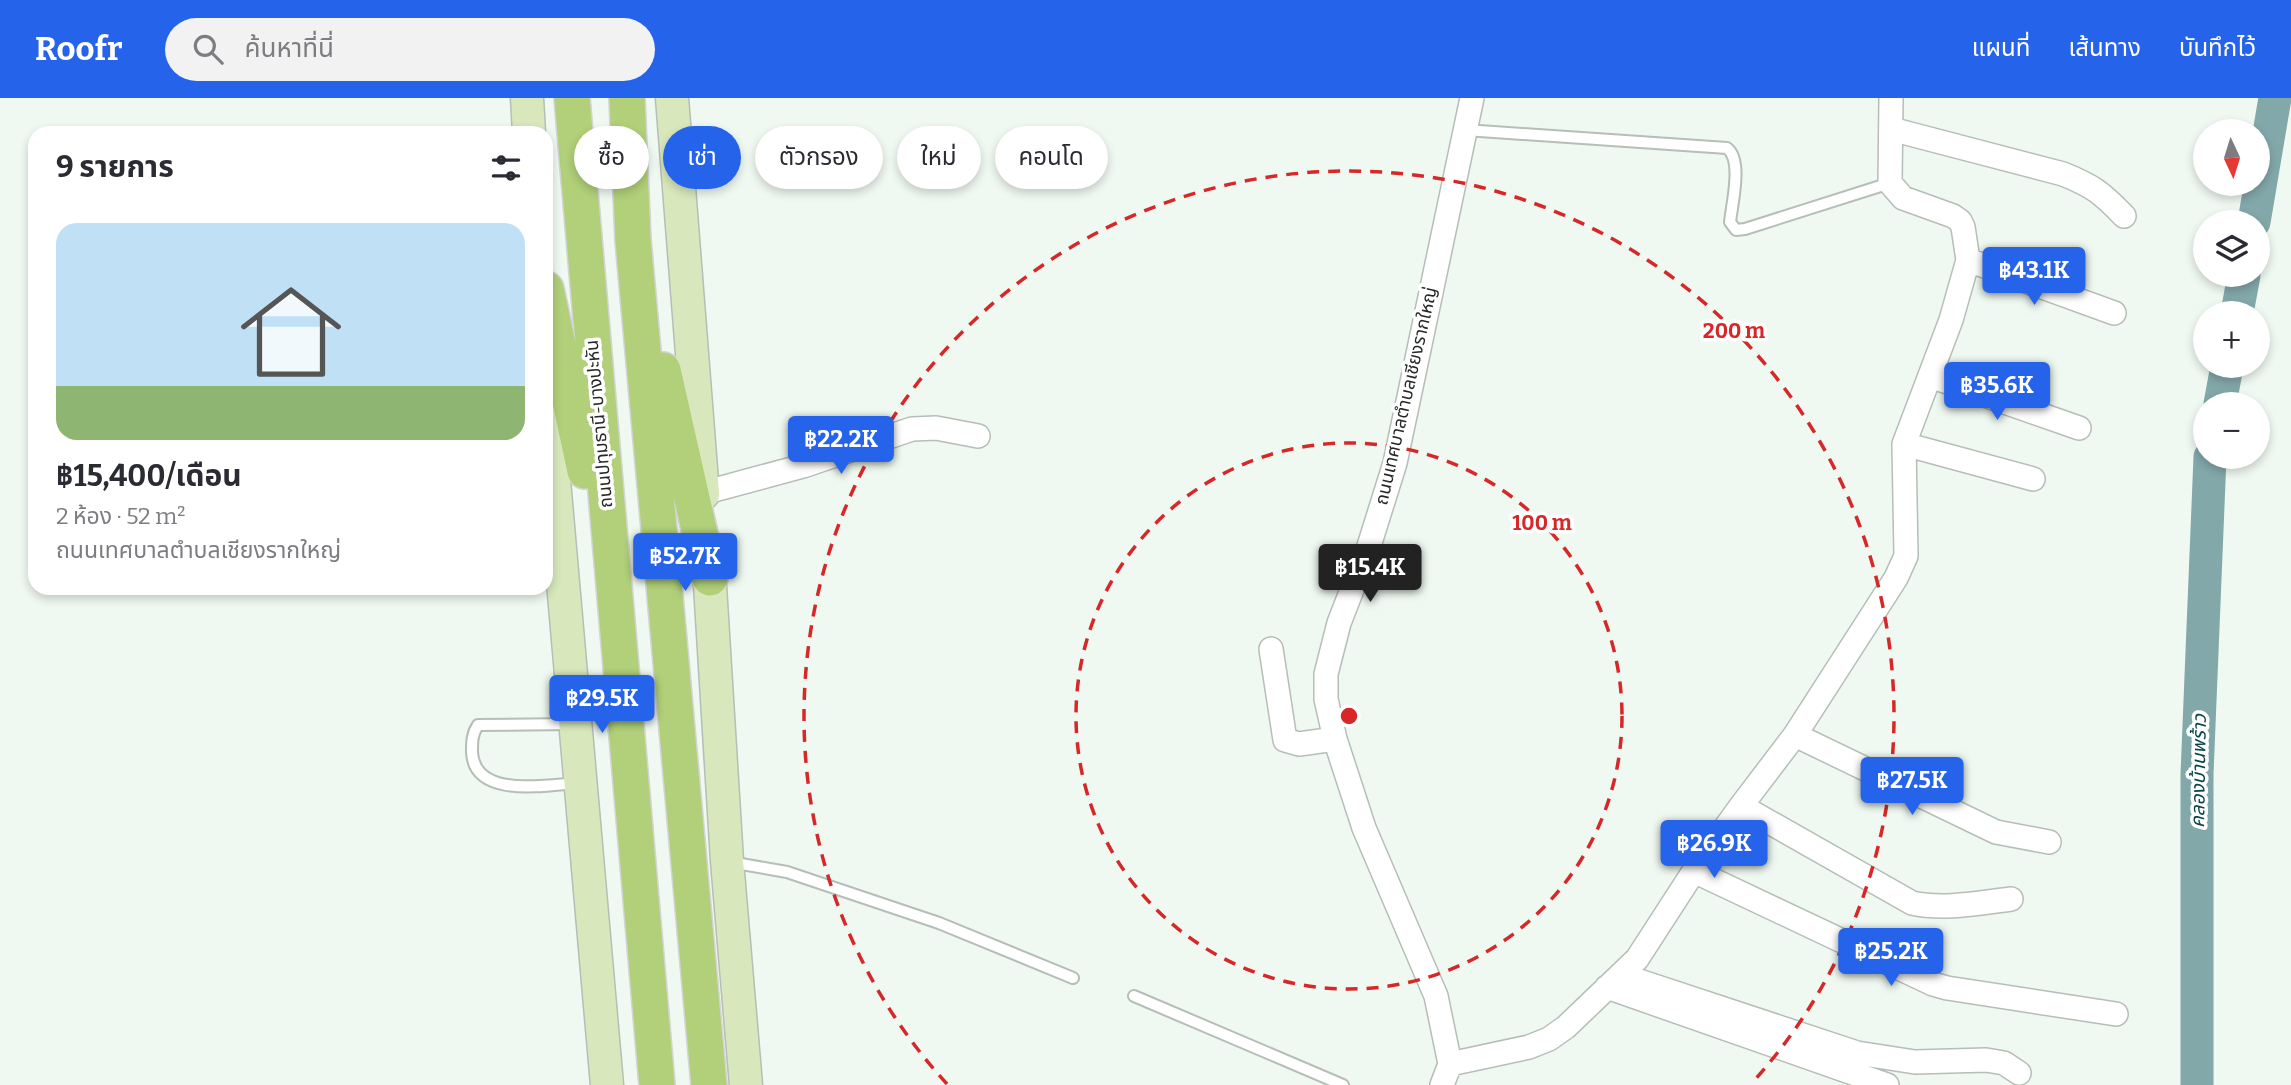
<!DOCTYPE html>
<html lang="th">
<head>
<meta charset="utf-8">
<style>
	:root { --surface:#fff; --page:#f2f2f3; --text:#2b2b33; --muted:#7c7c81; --line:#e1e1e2; --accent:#2563eb }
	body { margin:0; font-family:Bitter,"Noto Sans Thai",serif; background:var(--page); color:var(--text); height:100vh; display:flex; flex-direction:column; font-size:26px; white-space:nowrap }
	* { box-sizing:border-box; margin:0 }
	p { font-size:23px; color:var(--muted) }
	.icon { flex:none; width:38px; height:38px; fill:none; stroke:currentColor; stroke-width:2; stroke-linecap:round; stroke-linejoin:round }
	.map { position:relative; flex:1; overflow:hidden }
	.sheet { position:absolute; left:28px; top:28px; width:525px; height:469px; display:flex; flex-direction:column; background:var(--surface); border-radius:21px; box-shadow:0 4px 10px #0003 }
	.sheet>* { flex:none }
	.guide { position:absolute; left:574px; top:28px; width:665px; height:63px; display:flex; gap:14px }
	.needle { width:46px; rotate:176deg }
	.controls { position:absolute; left:2193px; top:21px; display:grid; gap:14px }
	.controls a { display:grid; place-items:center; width:77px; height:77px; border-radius:50%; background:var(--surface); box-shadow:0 4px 10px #0003; font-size:35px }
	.price { position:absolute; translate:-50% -60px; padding:0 16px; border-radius:7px; background:var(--accent); color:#fff; font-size:23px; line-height:46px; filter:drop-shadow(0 2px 4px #0008) }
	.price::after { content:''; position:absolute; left:50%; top:42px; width:21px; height:16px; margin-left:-10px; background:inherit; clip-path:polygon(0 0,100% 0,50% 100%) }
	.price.current { background:#222; color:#fff }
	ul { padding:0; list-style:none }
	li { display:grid; align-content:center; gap:14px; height:371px; padding:0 28px }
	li+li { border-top:2px solid var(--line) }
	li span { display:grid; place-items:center; height:217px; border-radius:21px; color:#555 }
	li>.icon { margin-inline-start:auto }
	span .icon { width:126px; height:126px; fill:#fffc; stroke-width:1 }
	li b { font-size:30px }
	h2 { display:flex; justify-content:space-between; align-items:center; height:84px; padding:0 28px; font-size:30px }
	.chip { padding:0 24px; border-radius:32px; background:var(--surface); box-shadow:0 4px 10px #0003; font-size:24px; line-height:63px }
	.chip.current { background:var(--accent); color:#fff }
	header { display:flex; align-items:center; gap:42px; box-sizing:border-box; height:98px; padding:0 35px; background:var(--accent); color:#fff }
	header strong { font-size:33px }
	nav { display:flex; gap:38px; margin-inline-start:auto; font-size:24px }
	.search { width:490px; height:63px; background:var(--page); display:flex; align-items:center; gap:18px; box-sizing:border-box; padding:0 24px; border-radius:38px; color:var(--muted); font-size:26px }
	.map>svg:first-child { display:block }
</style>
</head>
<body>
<header>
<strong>Roofr</strong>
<div class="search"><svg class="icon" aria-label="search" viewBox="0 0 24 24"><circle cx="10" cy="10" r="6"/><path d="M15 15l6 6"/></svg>ค้นหาที่นี่</div>
<nav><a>แผนที่</a><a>เส้นทาง</a><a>บันทึกไว้</a></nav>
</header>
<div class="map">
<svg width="2291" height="987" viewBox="0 0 2291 987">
	<rect width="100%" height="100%" fill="#eff9f1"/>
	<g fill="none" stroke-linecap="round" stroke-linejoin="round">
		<!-- river -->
		<path stroke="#83a8aa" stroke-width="33" d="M 2254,124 L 2275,0
			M 2237,215 L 2244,177
			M 2220,306 L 2227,268
			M 2197,987 L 2197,676 L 2210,359"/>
		<defs>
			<path id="lane" d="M 1465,32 L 1727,50 C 1743,62 1732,105 1730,124 L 1736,132 L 1745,131 L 1890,85
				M 573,626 L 478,627 C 472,636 472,643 472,654 C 474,701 546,687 577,685
				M 730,764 L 787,774 L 939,825 L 1073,880
				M 1134,898 L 1343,987"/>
			<path id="street" d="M 1891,31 L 2063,76 C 2093,88 2102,95 2124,118
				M 1968,162 L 2114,215
				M 1930,278 L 2079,330
				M 1904,346 L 2033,381
				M 703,395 L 803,368 L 912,331 L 936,330 L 978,338
				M 1271,551 L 1285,642 L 1299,646 L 1335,641
				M 1795,637 L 1996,734 L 2049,744
				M 1741,708 L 1795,637 L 1896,480 L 1906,458 L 1904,346 L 1951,222 L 1968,162 L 1963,129 L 1960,123 L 1953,118 L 1903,100 L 1890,85 L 1891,0
				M 1694,773 L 1933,886 L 1947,890 L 2116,916
				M 1621,877 L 1857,955 L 1915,964 L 1986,962 L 2004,965 L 2019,975
				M 1607,889 L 1887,987
				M 1450,966 L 1529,949 L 1549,941 L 1566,929 L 1637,861 L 1694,773 L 1741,708 L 1912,805 C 1944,812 1978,805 2011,801
				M 1442,987 L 1450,966 L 1436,898 L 1364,730 L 1335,641 L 1326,601 L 1326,576 L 1339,525 L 1369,448 L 1395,365 L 1472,0"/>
			<path id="secondary" d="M 527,0 L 529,35
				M 672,0 L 703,396
				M 546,291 L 607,987
				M 708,455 L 727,763 L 746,987"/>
			<path id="primary" d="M 572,0 L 657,987
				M 627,0 L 633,142 L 709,987
				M 546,191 L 585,373
				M 663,272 L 710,480"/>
		</defs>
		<!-- lane casing -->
		<use href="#lane" stroke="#b5beb7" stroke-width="14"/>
		<!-- street casing -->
		<use href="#street" stroke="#b5beb7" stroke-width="26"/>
		<!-- secondary casing -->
		<use href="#secondary" stroke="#b5beb7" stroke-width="35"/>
		<!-- primary casing -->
		<use href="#primary" stroke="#d3d4d4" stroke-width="38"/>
		<!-- lane -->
		<use href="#lane" stroke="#fff" stroke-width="10"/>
		<!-- street -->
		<use href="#street" stroke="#fff" stroke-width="23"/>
		<!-- secondary -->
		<use href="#secondary" stroke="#d8e8bc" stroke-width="32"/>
		<!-- primary -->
		<use href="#primary" stroke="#b1d079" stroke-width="35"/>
	</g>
	<!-- distance rings -->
	<g fill="none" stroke="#d62828" stroke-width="3.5" stroke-dasharray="12 9">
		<circle cx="1349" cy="618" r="273"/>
		<path d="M947 986A545 545 0 1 1 1751 986"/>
	</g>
	<g text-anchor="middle" stroke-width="7" stroke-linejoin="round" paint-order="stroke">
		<!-- street labels -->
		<g font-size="18" fill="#252826" stroke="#fff">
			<text transform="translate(1406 298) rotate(-77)" y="6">ถนนเทศบาลตำบลเชียงรากใหญ่</text>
			<text transform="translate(599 326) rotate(-95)" y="6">ถนนปทุมธานี-บางปะหัน</text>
		</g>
		<!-- water labels -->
		<g font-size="19" font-style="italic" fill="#084447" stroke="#fff">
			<text transform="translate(2198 673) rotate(-89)" y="7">คลองบ้านพร้าว</text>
		</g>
	</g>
	<circle cx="1349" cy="618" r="10" fill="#d62828" stroke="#fff" stroke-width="3.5"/>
	<g font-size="21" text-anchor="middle" font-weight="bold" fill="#d62828" stroke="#fff" stroke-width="7" stroke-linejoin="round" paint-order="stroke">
		<text x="1734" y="240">200 m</text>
		<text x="1542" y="432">100 m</text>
	</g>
</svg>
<div class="controls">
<a><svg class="needle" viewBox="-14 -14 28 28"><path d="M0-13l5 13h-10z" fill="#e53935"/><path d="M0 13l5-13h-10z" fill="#7c7c81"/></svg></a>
<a><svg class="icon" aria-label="layers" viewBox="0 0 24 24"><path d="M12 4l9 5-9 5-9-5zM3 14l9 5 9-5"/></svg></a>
<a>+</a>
<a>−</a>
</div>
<b class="price" style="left:2034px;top:209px">฿43.1K</b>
<b class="price" style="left:1997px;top:324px">฿35.6K</b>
<b class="price" style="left:841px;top:378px">฿22.2K</b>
<b class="price" style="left:685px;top:495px">฿52.7K</b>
<b class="price current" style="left:1370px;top:506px">฿15.4K</b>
<b class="price" style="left:602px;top:637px">฿29.5K</b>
<b class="price" style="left:1912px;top:719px">฿27.5K</b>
<b class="price" style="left:1714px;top:782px">฿26.9K</b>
<b class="price" style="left:1891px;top:890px">฿25.2K</b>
<div class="guide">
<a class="chip">ซื้อ</a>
<a class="chip current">เช่า</a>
<a class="chip">ตัวกรอง</a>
<a class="chip">ใหม่</a>
<a class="chip">คอนโด</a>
</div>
<section class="sheet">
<h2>9 รายการ<svg class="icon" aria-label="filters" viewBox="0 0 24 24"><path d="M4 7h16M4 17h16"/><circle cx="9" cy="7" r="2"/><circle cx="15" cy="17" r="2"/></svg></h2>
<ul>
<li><span style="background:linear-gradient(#bfe0f5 75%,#8fb573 0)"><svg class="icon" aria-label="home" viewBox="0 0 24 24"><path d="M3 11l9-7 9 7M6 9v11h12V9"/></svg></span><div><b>฿15,400/เดือน</b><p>2 ห้อง · 52 m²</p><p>ถนนเทศบาลตำบลเชียงรากใหญ่</p></div></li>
</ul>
</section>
</div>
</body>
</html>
